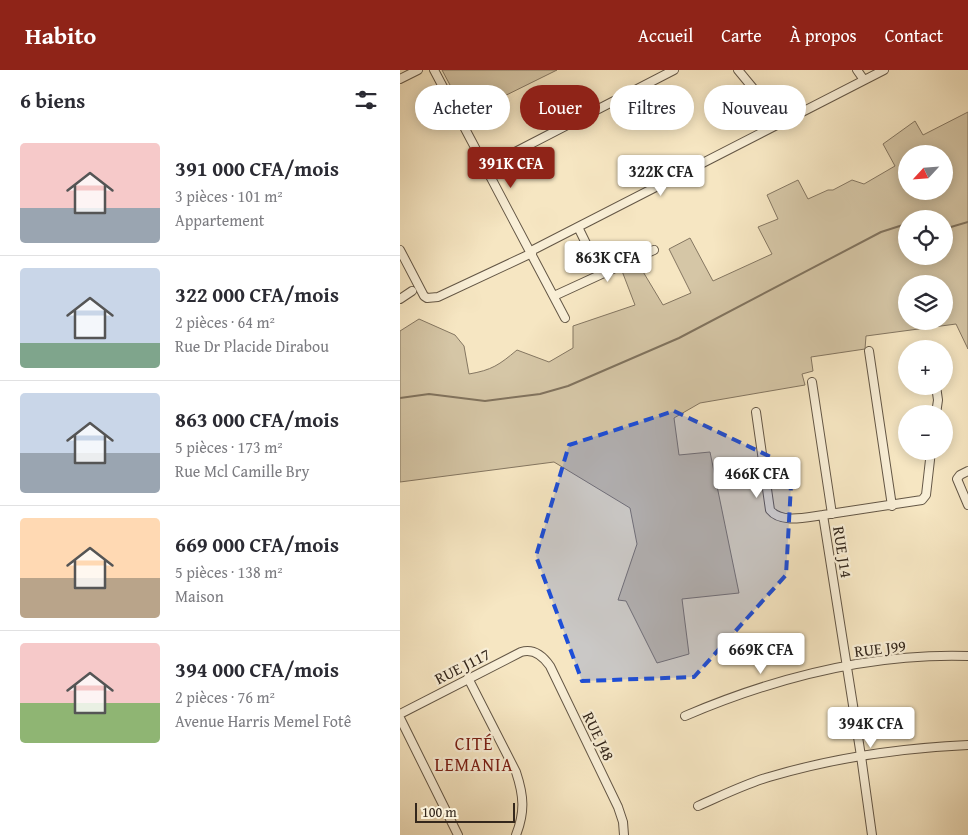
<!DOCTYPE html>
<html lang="fr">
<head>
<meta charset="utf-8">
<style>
	:root { --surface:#fff; --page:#f2f2f3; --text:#2b2b33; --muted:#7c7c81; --line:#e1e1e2; --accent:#8f2418 }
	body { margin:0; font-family:"Gentium Book Plus",serif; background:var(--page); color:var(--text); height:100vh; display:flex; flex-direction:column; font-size:19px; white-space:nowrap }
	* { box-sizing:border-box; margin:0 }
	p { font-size:16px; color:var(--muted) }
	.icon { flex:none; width:28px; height:28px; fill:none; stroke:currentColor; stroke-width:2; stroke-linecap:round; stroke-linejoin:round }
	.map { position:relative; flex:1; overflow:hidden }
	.drawer { display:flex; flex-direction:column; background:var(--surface); width:400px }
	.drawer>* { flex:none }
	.top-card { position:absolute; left:15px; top:15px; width:475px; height:45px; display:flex; gap:10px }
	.needle { width:32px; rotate:244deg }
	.tools { position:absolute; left:498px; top:75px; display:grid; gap:10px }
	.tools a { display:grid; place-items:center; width:55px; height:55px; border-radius:50%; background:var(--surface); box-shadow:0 2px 12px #0003; font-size:25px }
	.scale { position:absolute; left:15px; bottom:12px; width:100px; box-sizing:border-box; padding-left:5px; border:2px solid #34271c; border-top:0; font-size:14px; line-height:18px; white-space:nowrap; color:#34271c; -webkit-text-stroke:4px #f9efd7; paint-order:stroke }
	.price { position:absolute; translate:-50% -42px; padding:0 11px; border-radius:5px; background:#fff; color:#222; font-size:16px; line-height:32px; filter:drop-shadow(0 1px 2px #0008) }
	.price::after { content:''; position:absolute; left:50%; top:30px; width:15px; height:11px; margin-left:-8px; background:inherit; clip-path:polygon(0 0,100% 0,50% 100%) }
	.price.on { background:var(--accent); color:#fff }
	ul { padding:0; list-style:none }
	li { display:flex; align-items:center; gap:15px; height:125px; padding:0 20px }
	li+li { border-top:1px solid var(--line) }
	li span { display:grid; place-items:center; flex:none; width:140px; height:100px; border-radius:5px; color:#555 }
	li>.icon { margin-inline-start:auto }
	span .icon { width:60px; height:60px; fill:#fffc; stroke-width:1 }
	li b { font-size:21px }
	h2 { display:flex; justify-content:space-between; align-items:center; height:60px; padding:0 20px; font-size:21px }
	.tag { padding:0 18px; border-radius:22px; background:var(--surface); box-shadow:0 2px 12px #0003; font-size:18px; line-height:45px }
	.tag.on { background:var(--accent); color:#fff }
	header { display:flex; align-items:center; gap:30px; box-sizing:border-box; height:70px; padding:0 25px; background:var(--accent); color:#fff }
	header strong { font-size:24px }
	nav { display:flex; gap:28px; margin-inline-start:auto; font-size:18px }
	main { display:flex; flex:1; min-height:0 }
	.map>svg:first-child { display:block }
</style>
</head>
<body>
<header>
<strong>Habito</strong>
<nav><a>Accueil</a><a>Carte</a><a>À propos</a><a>Contact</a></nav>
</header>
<main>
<section class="drawer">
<h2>6 biens<svg class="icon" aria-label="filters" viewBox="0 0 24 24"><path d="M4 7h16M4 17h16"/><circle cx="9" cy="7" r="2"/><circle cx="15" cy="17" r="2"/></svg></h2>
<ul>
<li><span style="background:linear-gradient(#f6c9c9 65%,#9aa5b1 0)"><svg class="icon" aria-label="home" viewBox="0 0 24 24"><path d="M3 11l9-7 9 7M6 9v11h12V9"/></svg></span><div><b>391 000 CFA/mois</b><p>3 pièces · 101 m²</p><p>Appartement</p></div></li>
<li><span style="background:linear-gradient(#c9d6e8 75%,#7fa58c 0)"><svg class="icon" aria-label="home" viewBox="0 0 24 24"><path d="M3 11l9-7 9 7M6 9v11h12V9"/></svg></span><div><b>322 000 CFA/mois</b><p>2 pièces · 64 m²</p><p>Rue Dr Placide Dirabou</p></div></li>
<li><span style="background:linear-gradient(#c9d6e8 60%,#9aa5b1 0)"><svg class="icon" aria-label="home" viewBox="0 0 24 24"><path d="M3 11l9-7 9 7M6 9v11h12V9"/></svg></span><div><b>863 000 CFA/mois</b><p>5 pièces · 173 m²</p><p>Rue Mcl Camille Bry</p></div></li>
<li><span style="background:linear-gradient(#ffd9b3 60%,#b9a48a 0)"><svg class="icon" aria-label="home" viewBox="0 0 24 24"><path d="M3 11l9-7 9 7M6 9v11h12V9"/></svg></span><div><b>669 000 CFA/mois</b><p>5 pièces · 138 m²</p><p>Maison</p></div></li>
<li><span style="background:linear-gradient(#f6c9c9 60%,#8fb573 0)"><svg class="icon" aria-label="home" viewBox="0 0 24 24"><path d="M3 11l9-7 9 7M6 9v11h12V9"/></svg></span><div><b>394 000 CFA/mois</b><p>2 pièces · 76 m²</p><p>Avenue Harris Memel Fotê</p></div></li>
</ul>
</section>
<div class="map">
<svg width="568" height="765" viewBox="0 0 568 765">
	<rect width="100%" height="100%" fill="#f6e6c2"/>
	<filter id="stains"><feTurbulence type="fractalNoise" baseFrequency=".004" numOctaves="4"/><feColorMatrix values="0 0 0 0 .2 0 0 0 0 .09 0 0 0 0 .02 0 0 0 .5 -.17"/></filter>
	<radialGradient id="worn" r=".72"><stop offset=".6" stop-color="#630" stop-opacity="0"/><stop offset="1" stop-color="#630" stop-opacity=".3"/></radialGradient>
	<!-- green -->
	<path fill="#d5c6a6" stroke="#847661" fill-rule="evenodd" d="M 42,0 L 157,0 L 66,45 Z
		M 568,42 L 568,279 L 556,254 L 466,266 L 465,279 L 411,287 L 413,301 L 402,304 L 405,315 L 300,333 L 274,348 L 279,385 L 310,382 L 339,523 L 282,529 L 289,584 L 257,593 L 226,531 L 218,530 L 237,474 L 230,438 L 154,392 L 0,412 L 0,261 L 19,249 L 55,265 L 64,276 L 69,304 C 92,300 99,295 117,280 L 149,292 L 173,278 L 173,256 L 235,235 L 222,201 L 239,195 L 263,235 L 291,223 L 269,179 L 290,168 L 313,211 L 372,184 L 358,157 L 378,149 L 367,125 L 398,110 L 408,129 L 428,120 L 433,120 L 452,110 L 464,114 L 495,96 L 483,74 L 515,51 L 523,65 ZM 506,84 L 544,84 L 544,121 L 506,121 ZM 506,149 L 544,149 L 544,186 L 506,186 ZM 506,214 L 544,214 L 544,251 L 506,251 Z"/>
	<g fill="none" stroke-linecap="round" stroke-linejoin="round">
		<!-- stream -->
		<path stroke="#81735e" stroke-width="2" d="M 544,159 L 568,152
			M 0,328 L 29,324 L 85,331 L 140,324 L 168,316 L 279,268 L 481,162 L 506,154"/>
		<defs>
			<path id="minor" d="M 34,0 L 165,248
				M 338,0 L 381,52
				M 457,0 L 464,10
				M 0,9 L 18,0
				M 86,97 L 274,0
				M 178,157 L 201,204
				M 0,180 L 24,226 L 27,228 L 38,227 L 132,183
				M 131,181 L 484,0
				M 154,226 L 254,180
				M 0,229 L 12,221
				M 469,281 L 492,436
				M 412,312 L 432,444
				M 536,316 L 538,330 L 536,344
				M 356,342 L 370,440 C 381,454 407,447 423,445
				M 568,401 L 560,405 L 557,409 L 568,435
				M 68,608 L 116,702 C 124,726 125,742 116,765
				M 0,644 L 121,582 C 134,578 143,586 150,596 L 218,737 L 223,752 L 224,765
				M 285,646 C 374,608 471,583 568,586
				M 0,648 L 58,765
				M 298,736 C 321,726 345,714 369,707 C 433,688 501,678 568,675
				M 472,765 L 461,686 L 423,445 L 522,430 L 526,425 L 531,381"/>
		</defs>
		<!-- minor casing -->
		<use href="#minor" stroke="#645746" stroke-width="10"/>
		<!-- minor -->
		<use href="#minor" stroke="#f9efd7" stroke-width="8"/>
	</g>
	<!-- marked area -->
	<path fill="#1d4ed8" fill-opacity="0.2" stroke="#1d4ed8" stroke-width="4" stroke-dasharray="10 6" stroke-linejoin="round" d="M 274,341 L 392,397 L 386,505 L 294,607 L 182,611 L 136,486 L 169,375 Z"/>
	<g text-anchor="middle" stroke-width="4.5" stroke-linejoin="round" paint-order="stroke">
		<!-- street labels -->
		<g font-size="16" fill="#34271c" stroke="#f9efd7">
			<text transform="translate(443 482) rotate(81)" y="6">RUE J14</text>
			<text transform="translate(480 578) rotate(-7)" y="6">RUE J99</text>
			<text transform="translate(62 596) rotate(-27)" y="6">RUE J117</text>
			<text transform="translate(199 666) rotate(64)" y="6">RUE J48</text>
		</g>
		<!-- neighbourhood labels -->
		<g font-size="18" letter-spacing="1" fill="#7a1f14" stroke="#f9efd7">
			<text x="74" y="680">CITÉ<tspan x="74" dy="21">LEMANIA</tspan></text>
		</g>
	</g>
	<rect width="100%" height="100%" filter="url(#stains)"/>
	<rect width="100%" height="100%" fill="url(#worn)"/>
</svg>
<div class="tools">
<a><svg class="needle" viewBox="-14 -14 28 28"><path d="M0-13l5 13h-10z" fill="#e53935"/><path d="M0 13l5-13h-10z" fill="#7c7c81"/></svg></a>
<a><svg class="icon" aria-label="locate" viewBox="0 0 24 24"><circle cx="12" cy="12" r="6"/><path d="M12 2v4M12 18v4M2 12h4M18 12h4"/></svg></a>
<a><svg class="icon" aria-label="layers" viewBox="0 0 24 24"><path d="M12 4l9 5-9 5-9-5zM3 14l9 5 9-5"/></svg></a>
<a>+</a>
<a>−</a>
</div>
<div class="scale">100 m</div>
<b class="price on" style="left:111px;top:119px">391K CFA</b>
<b class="price" style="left:261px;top:127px">322K CFA</b>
<b class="price" style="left:208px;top:213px">863K CFA</b>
<b class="price" style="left:357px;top:429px">466K CFA</b>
<b class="price" style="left:361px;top:605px">669K CFA</b>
<b class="price" style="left:471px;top:679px">394K CFA</b>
<div class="top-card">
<a class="tag">Acheter</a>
<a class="tag on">Louer</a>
<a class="tag">Filtres</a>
<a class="tag">Nouveau</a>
</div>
</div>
</main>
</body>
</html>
